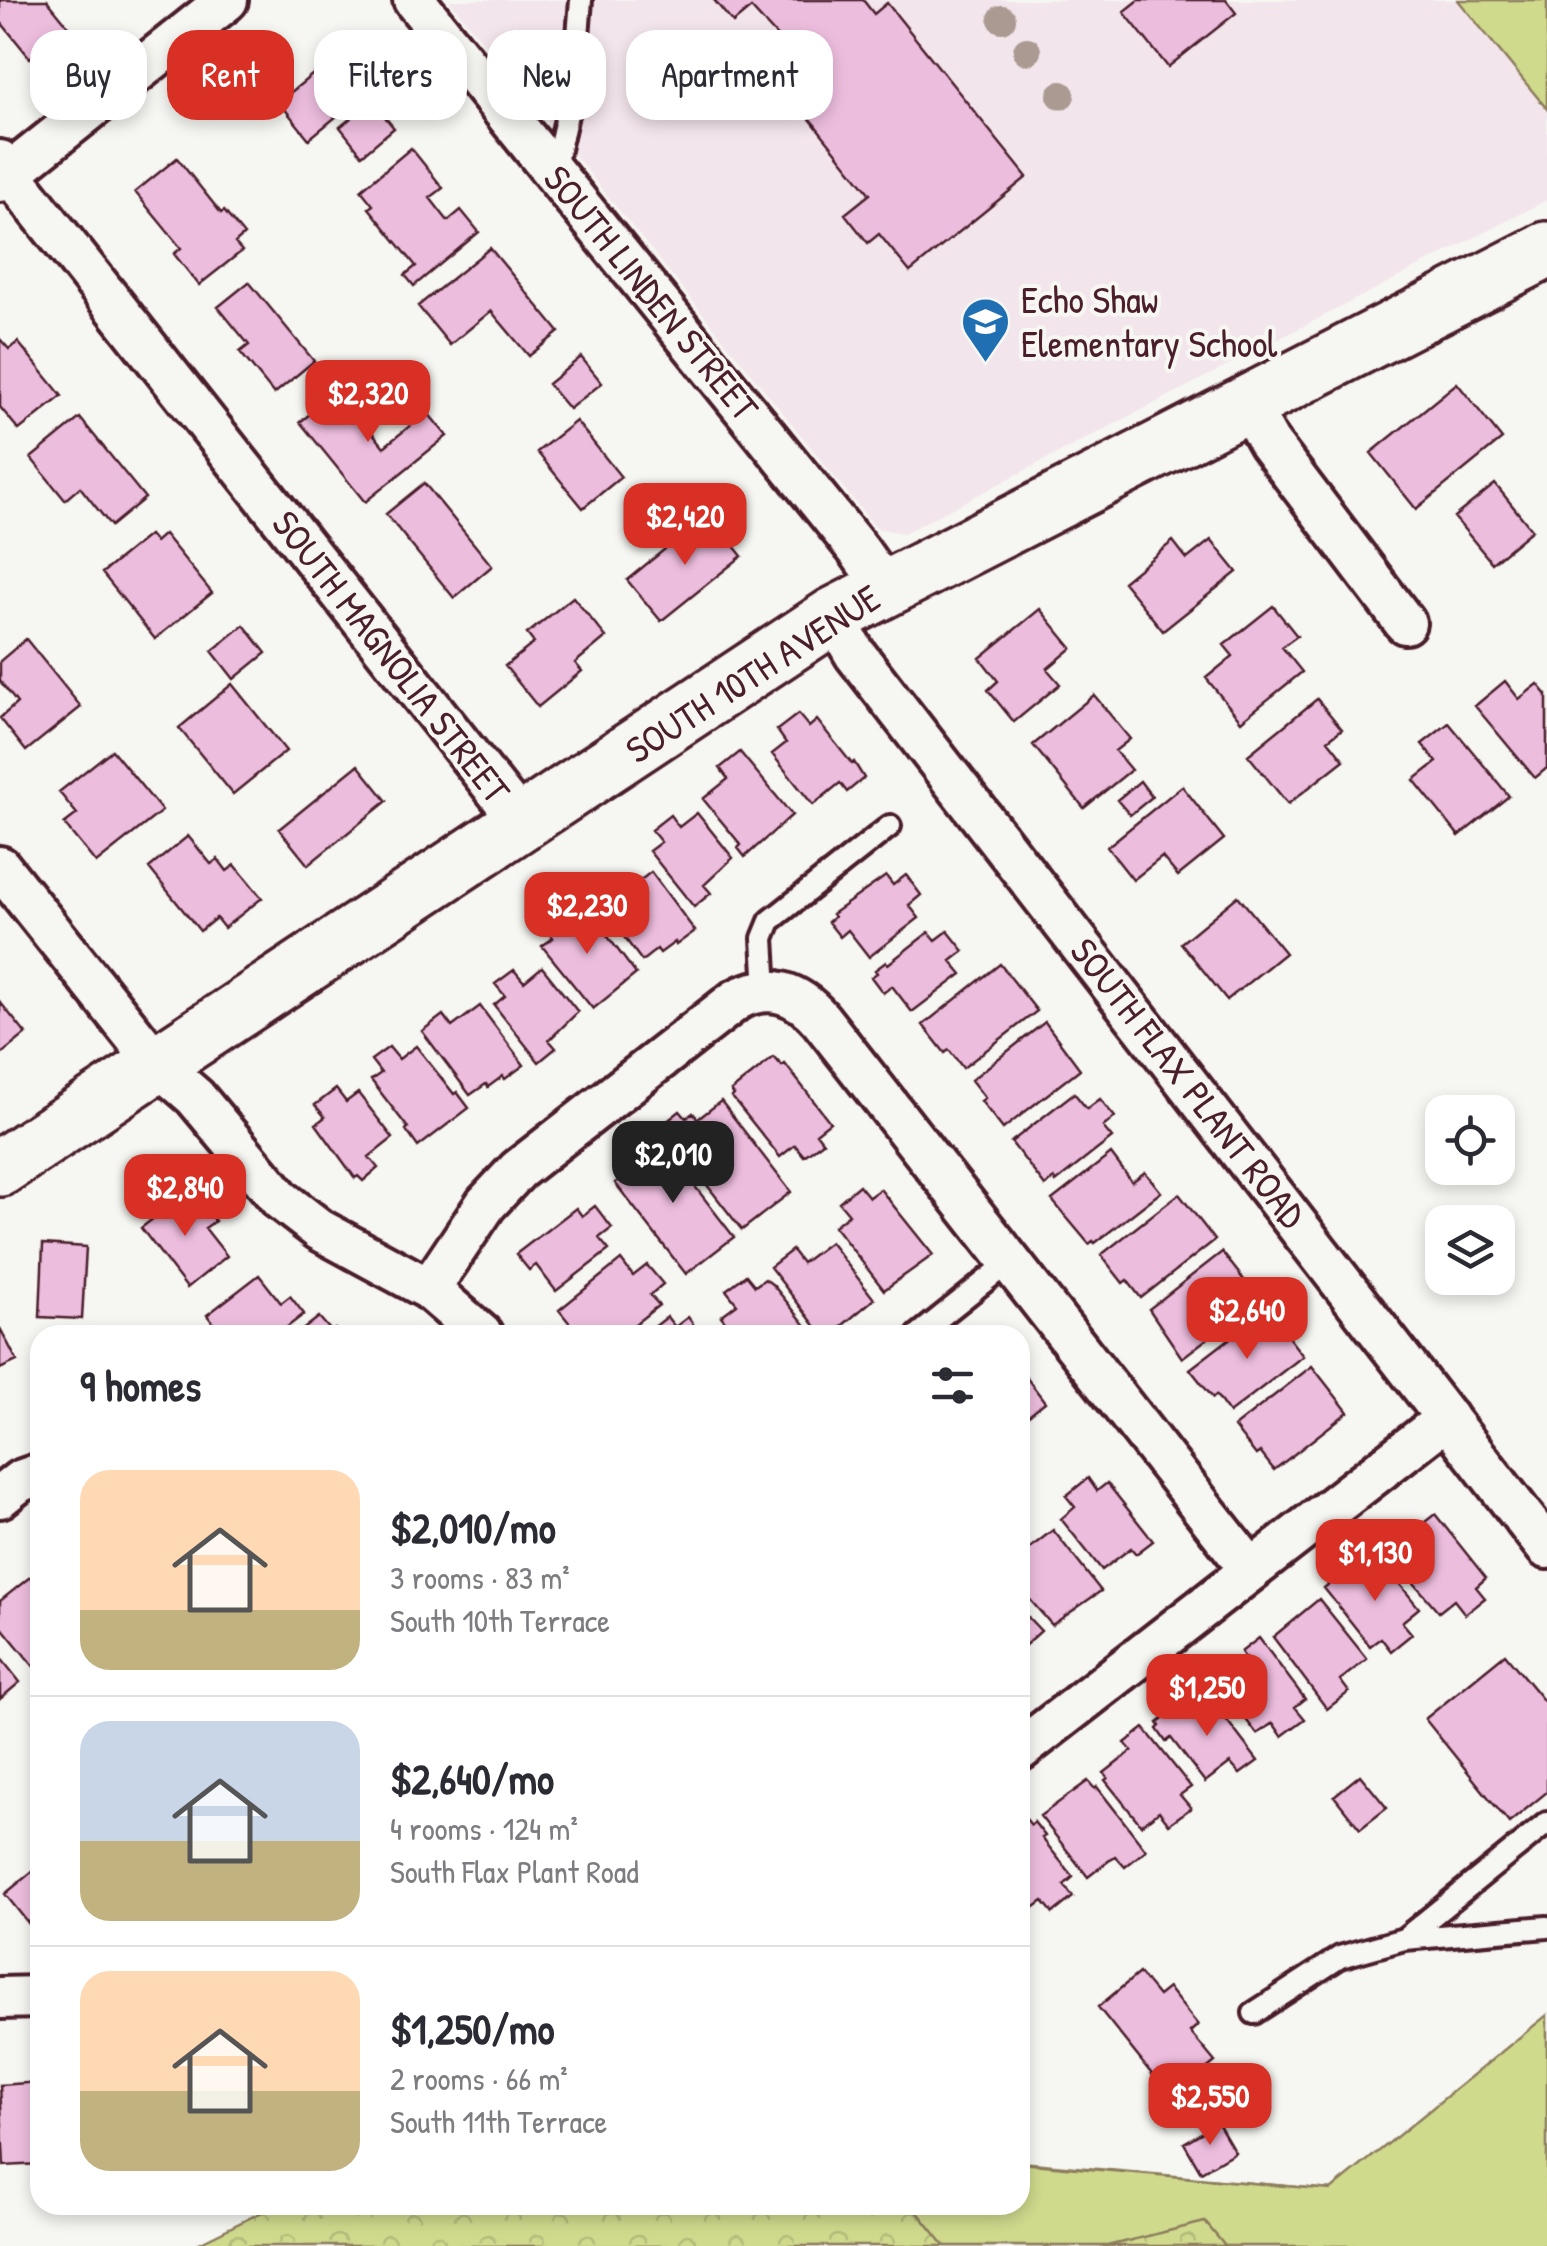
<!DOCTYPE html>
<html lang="en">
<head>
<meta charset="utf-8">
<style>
	:root { --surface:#fff; --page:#f7f7f7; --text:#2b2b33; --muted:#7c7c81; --line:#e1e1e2; --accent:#d93025 }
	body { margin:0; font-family:"Patrick Hand",sans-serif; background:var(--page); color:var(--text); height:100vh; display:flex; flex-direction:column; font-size:38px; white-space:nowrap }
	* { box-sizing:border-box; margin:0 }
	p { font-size:32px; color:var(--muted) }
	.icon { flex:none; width:55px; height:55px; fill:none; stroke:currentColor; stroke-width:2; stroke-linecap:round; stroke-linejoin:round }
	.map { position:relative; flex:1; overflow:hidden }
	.side { position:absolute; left:30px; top:1325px; width:1000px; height:890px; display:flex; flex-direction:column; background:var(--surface); border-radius:30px; box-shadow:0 5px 15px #0003 }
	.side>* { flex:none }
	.guide { position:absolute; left:30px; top:30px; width:1000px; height:90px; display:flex; gap:20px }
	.fabs { position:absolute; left:1425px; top:1095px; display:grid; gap:20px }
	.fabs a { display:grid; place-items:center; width:90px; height:90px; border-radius:20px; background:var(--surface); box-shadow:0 5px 15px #0003; font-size:50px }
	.price { position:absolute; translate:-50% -85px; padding:0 22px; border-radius:20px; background:var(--accent); color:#fff; font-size:32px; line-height:65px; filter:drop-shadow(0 2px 5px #0008) }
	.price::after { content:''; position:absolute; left:50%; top:60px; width:30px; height:22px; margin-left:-15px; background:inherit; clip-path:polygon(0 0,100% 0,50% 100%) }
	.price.on { background:#222; color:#fff }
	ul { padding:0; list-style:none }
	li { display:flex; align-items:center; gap:30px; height:250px; padding:0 50px }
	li+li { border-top:2px solid var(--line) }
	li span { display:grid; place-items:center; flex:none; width:280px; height:200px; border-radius:30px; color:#555 }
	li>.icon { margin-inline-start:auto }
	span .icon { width:120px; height:120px; fill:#fffc; stroke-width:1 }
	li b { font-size:42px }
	h2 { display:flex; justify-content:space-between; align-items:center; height:120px; padding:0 50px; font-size:42px }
	.chip { padding:0 35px; border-radius:30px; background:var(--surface); box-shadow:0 5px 15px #0003; font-size:35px; line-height:90px }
	.chip.on { background:var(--accent); color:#fff }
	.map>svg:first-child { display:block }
</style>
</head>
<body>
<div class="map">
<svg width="1547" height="2246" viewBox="0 0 1547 2246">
	<defs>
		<pattern id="forest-crowns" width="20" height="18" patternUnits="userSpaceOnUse" patternTransform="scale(2.5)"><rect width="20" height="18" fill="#cfda8d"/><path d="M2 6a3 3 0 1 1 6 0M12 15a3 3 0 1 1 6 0" fill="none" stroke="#b3bb7a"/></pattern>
	</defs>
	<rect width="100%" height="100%" fill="#f6f6f2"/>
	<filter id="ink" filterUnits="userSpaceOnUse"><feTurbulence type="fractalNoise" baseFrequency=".01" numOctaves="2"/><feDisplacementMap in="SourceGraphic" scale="20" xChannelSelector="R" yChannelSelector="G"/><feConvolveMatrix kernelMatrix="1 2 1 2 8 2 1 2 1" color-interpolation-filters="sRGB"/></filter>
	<g filter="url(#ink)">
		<!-- built -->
		<path fill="#f3e5ec" d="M 449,0 L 1458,0 L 1547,109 L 1547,200 L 904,533 L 876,528 Z"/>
		<!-- forest -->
		<path fill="url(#forest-crowns)" stroke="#8c7c5c" stroke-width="2.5" d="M 1020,2162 L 1331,2190 L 1547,2246 L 193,2246 L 276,2205 L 1020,2205 Z"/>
		<!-- park -->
		<path fill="#cfda8d" stroke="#8c7c5c" stroke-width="2.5" d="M 1458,0 L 1547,0 L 1547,109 Z
			M 1547,2015 L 1547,2246 L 1225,2246 L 1205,2222 L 1107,2246 L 945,2246 L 912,2205 L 1020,2205 L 1020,2163 L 1331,2190 Z"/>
		<!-- building -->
		<path fill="#edbdde" stroke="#4a1f2b" stroke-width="2.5" d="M 0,0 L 47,0 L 69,27 L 30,58 L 0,21 Z
			M 714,0 L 863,0 L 874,14 L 887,3 L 1027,177 L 910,272 L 879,234 L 868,243 L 845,214 L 870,194 L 763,60 L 785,45 L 751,8 L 733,23 Z
			M 1139,0 L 1226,0 L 1236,13 L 1168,67 L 1124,12 Z
			M 335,56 L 365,93 L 309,139 L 279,102 Z
			M 372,101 L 394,128 L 362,155 L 340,127 Z
			M 411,148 L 443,188 L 430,198 L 448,221 L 461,210 L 479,232 L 414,286 L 405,275 L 416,266 L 369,208 L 373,205 L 361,190 Z
			M 177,158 L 221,213 L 224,211 L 244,235 L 235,243 L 242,251 L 199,285 L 174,254 L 181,248 L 135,192 Z
			M 490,248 L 559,332 L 529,356 L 491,311 L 450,345 L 418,306 Z
			M 249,282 L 314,361 L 274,394 L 240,352 L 249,345 L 218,307 Z
			M 0,339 L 9,349 L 18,342 L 62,396 L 19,430 L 0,407 Z
			M 581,357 L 602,383 L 569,409 L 548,384 Z
			M 1457,383 L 1502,439 L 1416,509 L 1371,453 Z
			M 339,391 L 384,447 L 427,412 L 447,436 L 365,502 L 300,422 Z
			M 80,418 L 145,498 L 111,526 L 80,487 L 65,500 L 31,458 Z
			M 576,421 L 621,477 L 583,508 L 537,452 Z
			M 424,483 L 492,566 L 454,598 L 386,514 Z
			M 1495,484 L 1532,530 L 1492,563 L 1454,517 Z
			M 708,514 L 742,556 L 661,621 L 627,580 Z
			M 164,534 L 212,593 L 155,639 L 102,573 L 149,535 L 155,542 Z
			M 1211,540 L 1237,572 L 1163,631 L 1123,582 L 1173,541 L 1187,559 Z
			M 573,597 L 606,637 L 575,663 L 582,671 L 538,707 L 505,666 L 534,643 L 527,634 Z
			M 1273,606 L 1297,636 L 1282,647 L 1302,672 L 1241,721 L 1206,678 L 1233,656 L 1224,645 Z
			M 1040,609 L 1072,648 L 1047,669 L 1060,684 L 1014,722 L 988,690 L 998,681 L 980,658 Z
			M 244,625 L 266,653 L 234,679 L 212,651 Z
			M 26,639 L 81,707 L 26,751 L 0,718 L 17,703 L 0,681 L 0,661 Z
			M 1505,681 L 1519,699 L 1538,684 L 1547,695 L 1547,768 L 1535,778 L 1475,706 Z
			M 232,684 L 286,751 L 233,794 L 179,728 Z
			M 1094,695 L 1130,739 L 1115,751 L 1131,770 L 1084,808 L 1033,745 Z
			M 1317,699 L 1342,729 L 1328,740 L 1344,760 L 1288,804 L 1248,755 Z
			M 798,714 L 809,727 L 817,720 L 852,764 L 854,762 L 864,778 L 847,792 L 840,783 L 813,805 L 772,754 L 786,743 L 777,730 Z
			M 1449,723 L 1509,796 L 1459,836 L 1414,780 L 1437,762 L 1422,744 Z
			M 112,750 L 162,811 L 96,863 L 64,824 L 77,814 L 59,792 Z
			M 740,752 L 792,815 L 745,857 L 738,848 L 741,845 L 703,799 L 728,779 L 720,768 Z
			M 358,765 L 387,801 L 308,865 L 279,829 Z
			M 1140,781 L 1152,797 L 1130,815 L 1117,800 Z
			M 1182,786 L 1224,839 L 1178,876 L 1162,857 L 1133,880 L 1107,847 Z
			M 697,813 L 733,858 L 704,885 L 711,893 L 694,907 L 649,851 L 661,842 L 651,830 L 670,815 L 679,827 Z
			M 188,836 L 211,864 L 218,859 L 227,871 L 235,865 L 262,898 L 224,928 L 216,918 L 200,931 L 149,868 Z
			M 651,872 L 695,931 L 676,945 L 675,942 L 660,953 L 657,949 L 642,961 L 594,897 L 615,881 L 624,893 Z
			M 906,875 L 921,895 L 909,905 L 919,918 L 869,957 L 848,930 L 840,937 L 828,922 L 834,917 L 832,914 L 886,876 L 893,885 Z
			M 1238,896 L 1285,953 L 1227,1000 L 1181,943 Z
			M 588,910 L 636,974 L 593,1009 L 542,946 L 553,938 L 543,926 L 561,912 L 571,923 Z
			M 948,931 L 964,951 L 951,961 L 962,974 L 912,1012 L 892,986 L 883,993 L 871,977 L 877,973 L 875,970 L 886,962 L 888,964 L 929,932 L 936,940 Z
			M 1000,964 L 1037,1011 L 963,1068 L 949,1050 L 945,1053 L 923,1025 Z
			M 542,967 L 578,1012 L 549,1040 L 556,1048 L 539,1062 L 494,1005 L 505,996 L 495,984 L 514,970 L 524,982 Z
			M 0,1002 L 26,1034 L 0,1055 Z
			M 480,1006 L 524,1065 L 505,1079 L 503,1076 L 488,1087 L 486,1084 L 470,1095 L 422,1031 L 443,1015 L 452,1027 Z
			M 1045,1022 L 1080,1069 L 1003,1129 L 981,1101 L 985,1098 L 971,1080 Z
			M 416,1046 L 454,1094 L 457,1092 L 469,1108 L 418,1147 L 406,1130 L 408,1128 L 371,1080 L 381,1073 L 371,1060 L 389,1047 L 399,1059 Z
			M 774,1057 L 782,1066 L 785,1064 L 830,1122 L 816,1133 L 823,1142 L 804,1156 L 795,1145 L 780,1157 L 732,1097 L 734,1095 L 731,1091 Z
			M 336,1089 L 346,1102 L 358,1093 L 393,1138 L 369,1157 L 378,1168 L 363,1181 L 358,1176 L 355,1178 L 316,1124 L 325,1117 L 315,1105 Z
			M 1074,1093 L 1087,1109 L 1100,1099 L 1115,1117 L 1103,1127 L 1112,1138 L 1056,1182 L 1054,1179 L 1045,1186 L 1011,1142 Z
			M 721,1101 L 791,1192 L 742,1230 L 661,1126 L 680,1111 L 686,1118 L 693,1113 L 698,1119 Z
			M 653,1132 L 734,1237 L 686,1274 L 615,1183 L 638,1166 L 633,1159 L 640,1154 L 634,1147 Z
			M 1111,1154 L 1132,1182 L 1145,1172 L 1161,1192 L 1095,1243 L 1093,1241 L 1089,1244 L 1052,1200 Z
			M 859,1185 L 869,1197 L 880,1189 L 933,1255 L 884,1290 L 834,1226 L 849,1214 L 839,1202 Z
			M 190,1190 L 215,1221 L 205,1228 L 227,1256 L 187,1288 L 141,1228 Z
			M 1179,1194 L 1215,1240 L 1141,1298 L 1127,1280 L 1123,1283 L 1101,1255 Z
			M 595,1206 L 612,1228 L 599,1238 L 609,1250 L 556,1291 L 536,1265 L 529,1270 L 516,1254 L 576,1208 L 582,1216 Z
			M 830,1242 L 874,1299 L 831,1335 L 826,1335 L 823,1330 L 820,1332 L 770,1267 L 792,1250 L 802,1263 Z
			M 43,1244 L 86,1247 L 82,1319 L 40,1317 Z
			M 1222,1252 L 1259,1299 L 1182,1358 L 1149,1309 Z
			M 621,1260 L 633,1276 L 647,1265 L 663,1284 L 650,1295 L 659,1305 L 621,1335 L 579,1335 L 559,1310 Z
			M 259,1275 L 281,1303 L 290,1296 L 304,1314 L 277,1335 L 222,1335 L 207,1315 Z
			M 746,1275 L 755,1286 L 765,1279 L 773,1285 L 812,1333 L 736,1335 L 721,1316 L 737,1304 L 726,1290 Z
			M 1267,1310 L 1303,1356 L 1229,1413 L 1216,1395 L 1213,1398 L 1190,1369 Z
			M 319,1317 L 331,1331 L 335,1329 L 339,1335 L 296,1335 Z
			M 667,1317 L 675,1327 L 688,1317 L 701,1335 L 644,1335 Z
			M 0,1328 L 17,1361 L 0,1369 Z
			M 1312,1366 L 1348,1412 L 1274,1470 L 1260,1452 L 1256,1455 L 1234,1427 Z
			M 1020,1369 L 1045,1402 L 1020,1422 Z
			M 1088,1478 L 1097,1491 L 1107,1483 L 1153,1541 L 1136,1554 L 1131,1548 L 1102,1570 L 1061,1519 L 1075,1507 L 1066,1496 Z
			M 1435,1514 L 1486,1578 L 1476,1587 L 1485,1598 L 1465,1614 L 1454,1600 L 1439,1612 L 1390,1555 L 1394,1552 L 1391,1549 Z
			M 1053,1530 L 1101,1591 L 1052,1625 L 1020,1588 L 1020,1544 L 1026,1551 Z
			M 1378,1557 L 1419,1608 L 1402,1622 L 1412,1634 L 1391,1651 L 1381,1638 L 1370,1646 L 1324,1588 L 1343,1573 L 1349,1580 Z
			M 30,1577 L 38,1588 L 40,1586 L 40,1674 L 0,1625 L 0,1601 Z
			M 1319,1599 L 1367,1659 L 1340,1680 L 1349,1692 L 1327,1709 L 1273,1637 Z
			M 1020,1609 L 1041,1631 L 1020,1650 Z
			M 1259,1638 L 1305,1699 L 1295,1707 L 1305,1719 L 1282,1736 L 1273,1723 L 1257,1734 L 1219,1684 L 1248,1662 L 1241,1652 Z
			M 1505,1654 L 1547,1705 L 1547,1792 L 1509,1823 L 1425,1719 Z
			M 0,1657 L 20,1682 L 0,1699 Z
			M 1204,1695 L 1207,1699 L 1209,1697 L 1258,1761 L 1240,1774 L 1230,1763 L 1205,1782 L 1171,1738 L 1166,1742 L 1157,1729 L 1160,1726 L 1158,1723 L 1173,1711 L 1177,1716 Z
			M 1144,1728 L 1191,1787 L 1180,1795 L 1191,1808 L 1169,1824 L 1159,1811 L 1141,1825 L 1105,1780 L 1108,1778 L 1104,1773 L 1132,1751 L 1125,1743 Z
			M 1360,1775 L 1387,1808 L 1360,1829 L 1334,1796 Z
			M 1088,1781 L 1095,1789 L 1097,1787 L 1146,1850 L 1125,1867 L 1115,1856 L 1088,1877 L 1040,1816 Z
			M 1026,1819 L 1031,1825 L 1034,1822 L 1045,1836 L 1042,1838 L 1073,1877 L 1064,1885 L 1073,1897 L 1053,1913 L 1043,1901 L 1028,1912 L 1020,1901 L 1020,1824 Z
			M 40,1865 L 40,1924 L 33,1929 L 5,1894 Z
			M 1139,1973 L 1158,1996 L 1168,1988 L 1198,2025 L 1190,2032 L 1215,2062 L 1171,2098 L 1098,2007 Z
			M 40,2082 L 40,2164 L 4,2166 L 0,2085 Z
			M 1218,2123 L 1235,2152 L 1201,2172 L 1184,2143 Z"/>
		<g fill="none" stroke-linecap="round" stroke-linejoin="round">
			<defs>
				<path id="service" d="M 554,171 L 574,84 L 581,0
					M 766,991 L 763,938 L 770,921 L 890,826
					M 918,1335 L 1009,1262
					M 1405,1938 L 1547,1823
					M 1254,2013 L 1340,1957 L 1404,1939 L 1547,1927"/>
				<path id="minor" d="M 414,0 L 859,551 L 885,588
					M 0,161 L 523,824
					M 0,181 L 227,0
					M 1247,404 L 1269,443 L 1405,623
					M 833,616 L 855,654 L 1547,1548
					M 0,867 L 157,1064 L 195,1097 L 281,1200 L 320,1230 L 429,1289 L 482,1335
					M 429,1289 L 486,1204 L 518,1170 L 736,1000 C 769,982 798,993 821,1020 L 1251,1570
					M 0,1497 L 20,1481 L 40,1474
					M 1020,1750 L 1447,1418
					M 0,1998 L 40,1997"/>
				<path id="secondary" d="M 0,1168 L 833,616 L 1547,250"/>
			</defs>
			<!-- service casing -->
			<use href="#service" stroke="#4a1f2b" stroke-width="28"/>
			<!-- minor casing -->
			<use href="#minor" stroke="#4a1f2b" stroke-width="48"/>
			<!-- secondary casing -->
			<use href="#secondary" stroke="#4a1f2b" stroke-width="62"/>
			<!-- service -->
			<use href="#service" stroke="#f6f6f2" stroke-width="20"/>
			<!-- minor -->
			<use href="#minor" stroke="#f6f6f2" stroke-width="40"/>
			<!-- secondary -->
			<use href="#secondary" stroke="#f6f6f2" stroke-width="55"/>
		</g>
		<!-- trees -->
		<g fill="#aa9a92">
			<circle cx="1002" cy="19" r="14"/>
			<circle cx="1027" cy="51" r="14"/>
			<circle cx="1061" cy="95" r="14"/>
		</g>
	</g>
	<!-- icons -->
	<defs>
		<symbol id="school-pin" viewBox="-11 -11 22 30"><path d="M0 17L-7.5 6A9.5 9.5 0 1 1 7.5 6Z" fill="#1f6fb2" stroke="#f6f6f2"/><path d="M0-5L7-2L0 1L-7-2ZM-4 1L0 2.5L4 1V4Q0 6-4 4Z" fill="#fff"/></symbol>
	</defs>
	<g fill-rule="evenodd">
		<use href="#school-pin" x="958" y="294" width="55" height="75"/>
	</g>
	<g text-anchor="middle" stroke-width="8" stroke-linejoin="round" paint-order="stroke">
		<!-- street labels -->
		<g font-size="38" fill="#4a1f2b" stroke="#f6f6f2">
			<text transform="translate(651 293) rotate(51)" y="13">SOUTH LINDEN STREET</text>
			<text transform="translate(391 657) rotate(52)" y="13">SOUTH MAGNOLIA STREET</text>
			<text transform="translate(753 674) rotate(-33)" y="13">SOUTH 10TH AVENUE</text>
			<text transform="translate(1188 1083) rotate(52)" y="13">SOUTH FLAX PLANT ROAD</text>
		</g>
		<!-- poi labels -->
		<g font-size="38" fill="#4a1f2b" stroke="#f6f6f2" text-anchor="start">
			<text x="1021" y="313">Echo Shaw<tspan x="1021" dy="44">Elementary School</tspan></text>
		</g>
	</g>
</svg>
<div class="fabs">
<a><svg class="icon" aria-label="locate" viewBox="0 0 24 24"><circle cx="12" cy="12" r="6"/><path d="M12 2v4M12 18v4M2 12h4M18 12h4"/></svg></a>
<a><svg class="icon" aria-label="layers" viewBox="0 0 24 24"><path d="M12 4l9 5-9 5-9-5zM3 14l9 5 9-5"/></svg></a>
</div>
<b class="price" style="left:368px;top:445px">$2,320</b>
<b class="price" style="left:685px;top:568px">$2,420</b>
<b class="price" style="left:587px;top:957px">$2,230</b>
<b class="price on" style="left:673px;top:1206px">$2,010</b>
<b class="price" style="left:185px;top:1239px">$2,840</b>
<b class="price" style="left:1247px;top:1362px">$2,640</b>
<b class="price" style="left:1375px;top:1604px">$1,130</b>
<b class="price" style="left:1207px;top:1739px">$1,250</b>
<b class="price" style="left:1210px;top:2148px">$2,550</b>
<div class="guide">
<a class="chip">Buy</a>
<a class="chip on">Rent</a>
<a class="chip">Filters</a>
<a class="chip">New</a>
<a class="chip">Apartment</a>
</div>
<section class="side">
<h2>9 homes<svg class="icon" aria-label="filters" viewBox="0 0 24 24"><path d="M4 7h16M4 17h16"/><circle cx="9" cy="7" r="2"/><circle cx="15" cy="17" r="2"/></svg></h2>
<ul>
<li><span style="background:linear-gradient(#ffd9b3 70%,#c2b280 0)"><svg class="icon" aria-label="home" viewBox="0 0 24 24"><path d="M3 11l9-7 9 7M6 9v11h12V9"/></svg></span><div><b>$2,010/mo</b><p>3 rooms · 83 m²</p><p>South 10th Terrace</p></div></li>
<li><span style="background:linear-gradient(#c9d6e8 60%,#c2b280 0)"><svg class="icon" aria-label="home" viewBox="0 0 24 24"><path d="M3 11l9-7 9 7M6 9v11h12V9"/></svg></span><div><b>$2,640/mo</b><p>4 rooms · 124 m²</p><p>South Flax Plant Road</p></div></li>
<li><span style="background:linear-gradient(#ffd9b3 60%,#c2b280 0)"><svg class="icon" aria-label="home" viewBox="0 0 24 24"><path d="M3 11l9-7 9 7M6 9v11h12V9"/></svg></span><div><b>$1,250/mo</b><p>2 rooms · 66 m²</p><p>South 11th Terrace</p></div></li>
</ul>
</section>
</div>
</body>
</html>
